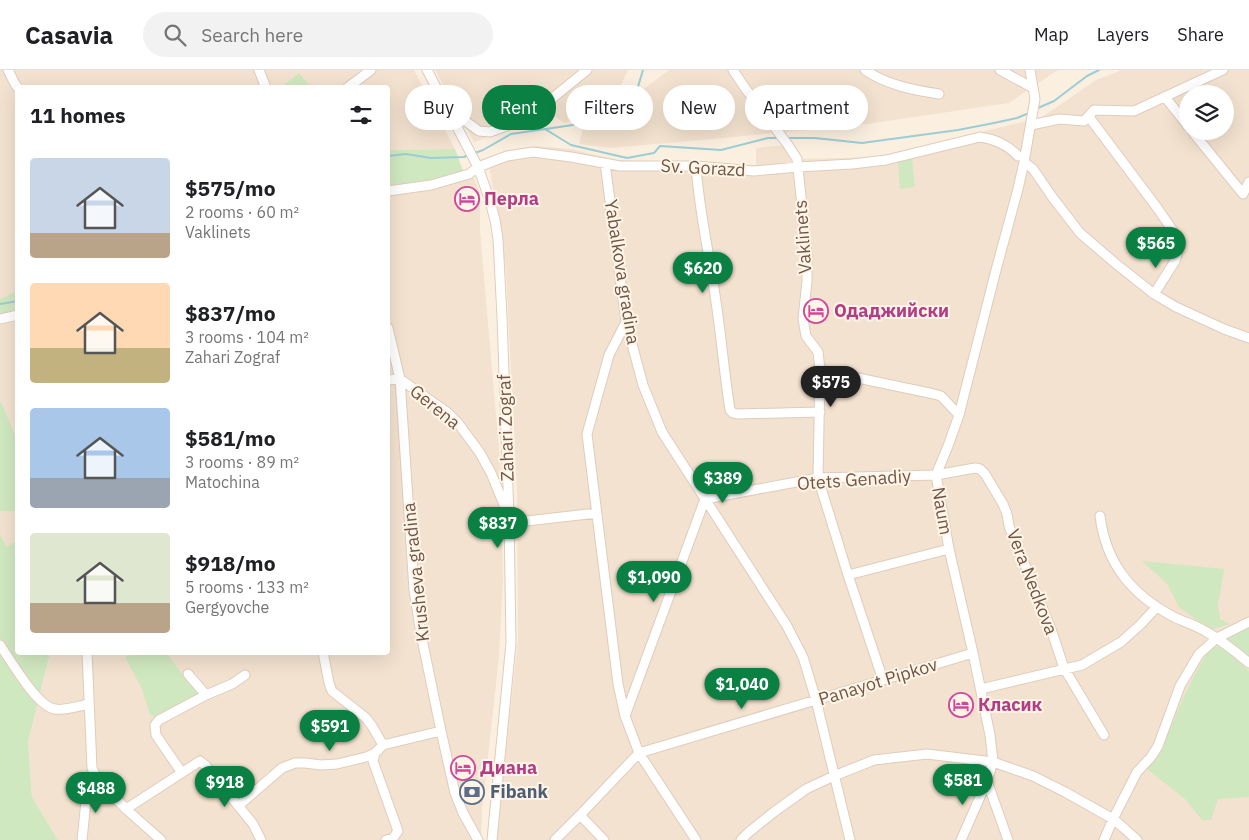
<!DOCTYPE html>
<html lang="en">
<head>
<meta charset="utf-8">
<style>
	:root { --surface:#fff; --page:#f2f2f2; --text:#202124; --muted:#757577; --line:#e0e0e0; --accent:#0b8043 }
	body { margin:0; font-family:"IBM Plex Sans",sans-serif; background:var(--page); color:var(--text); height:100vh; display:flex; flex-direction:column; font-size:19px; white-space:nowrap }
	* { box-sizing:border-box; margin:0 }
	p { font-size:16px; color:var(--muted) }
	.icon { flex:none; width:28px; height:28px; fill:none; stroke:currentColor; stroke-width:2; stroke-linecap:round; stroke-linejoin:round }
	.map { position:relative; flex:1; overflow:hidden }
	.drawer { position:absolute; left:15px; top:15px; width:375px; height:570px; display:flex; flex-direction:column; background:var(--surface); border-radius:5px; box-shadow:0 5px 20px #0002 }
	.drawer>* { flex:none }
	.top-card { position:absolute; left:405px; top:15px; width:475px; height:45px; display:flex; gap:10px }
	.controls { position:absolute; left:1179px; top:15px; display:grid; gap:10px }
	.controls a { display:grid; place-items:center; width:55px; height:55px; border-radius:50%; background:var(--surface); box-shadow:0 5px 20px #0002; font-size:25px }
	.price { position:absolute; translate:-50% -42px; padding:0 11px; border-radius:18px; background:var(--accent); color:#fff; font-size:16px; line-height:32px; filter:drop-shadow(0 1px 2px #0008) }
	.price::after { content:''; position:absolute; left:50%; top:30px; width:15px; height:11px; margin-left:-8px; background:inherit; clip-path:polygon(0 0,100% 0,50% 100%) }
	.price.selected { background:#222; color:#fff }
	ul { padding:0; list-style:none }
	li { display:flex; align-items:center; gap:15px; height:125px; padding:0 15px }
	li span { display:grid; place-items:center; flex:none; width:140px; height:100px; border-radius:5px; color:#555 }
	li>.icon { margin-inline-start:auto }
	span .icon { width:60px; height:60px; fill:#fffc; stroke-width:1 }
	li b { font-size:21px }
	h2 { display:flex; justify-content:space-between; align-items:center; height:60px; padding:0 15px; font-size:21px }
	.chip { padding:0 18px; border-radius:22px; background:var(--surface); box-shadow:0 5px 20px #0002; font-size:18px; line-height:45px }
	.chip.selected { background:var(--accent); color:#fff }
	header { display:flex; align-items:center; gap:30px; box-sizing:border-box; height:70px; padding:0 25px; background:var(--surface); border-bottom:1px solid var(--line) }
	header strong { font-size:24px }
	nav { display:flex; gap:28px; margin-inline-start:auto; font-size:18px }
	.search { width:350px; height:45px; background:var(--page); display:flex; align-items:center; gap:12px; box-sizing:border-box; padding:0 18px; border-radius:28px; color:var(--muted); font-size:19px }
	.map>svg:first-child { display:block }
</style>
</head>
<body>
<header>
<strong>Casavia</strong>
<div class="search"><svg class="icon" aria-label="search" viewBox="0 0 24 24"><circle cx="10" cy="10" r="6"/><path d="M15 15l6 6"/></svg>Search here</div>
<nav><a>Map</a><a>Layers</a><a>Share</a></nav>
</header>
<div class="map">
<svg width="1249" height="770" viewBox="0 0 1249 770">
	<rect width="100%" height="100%" fill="#fbf0e0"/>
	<!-- residential -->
	<path fill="#f3e2cf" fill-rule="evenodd" d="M 0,0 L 414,0 L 455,79 L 388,80 L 388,18 L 18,18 L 17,221 L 0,229 Z
		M 435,0 L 628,0 L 615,27 L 587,46 L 564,53 L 546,40 L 511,59 L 474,72 Z
		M 669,0 L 1058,0 L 1009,33 L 867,54 L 703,70 L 610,78 L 579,74 L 583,57 L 605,46 L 636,25 Z
		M 1122,0 L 1249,0 L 1249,770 L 496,770 L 518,569 L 517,421 L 506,200 L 488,89 L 492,86 L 535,76 L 571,79 L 617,90 L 756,95 L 756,78 L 794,74 L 801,89 L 879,87 L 1042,47 L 1096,10 ZM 1188,24 L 1225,24 L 1225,61 L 1188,61 Z
		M 470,99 L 480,123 L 480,161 L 501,402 L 503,510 L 499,587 L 482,741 L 481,770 L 58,770 L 32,727 L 28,672 L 50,583 L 388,582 L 388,117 L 431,112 Z
		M 17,247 L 17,369 L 0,330 L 0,252 Z
		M 0,441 L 17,441 L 17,470 L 7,477 L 0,464 Z"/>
	<!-- green -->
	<path fill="#d0e8c0" d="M 299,3 L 309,15 L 306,17 L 281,17 Z
		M 455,79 L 464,103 L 431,112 L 388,117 L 388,80 Z
		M 912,89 L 915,117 L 900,119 L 898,91 Z
		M 17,221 L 17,247 L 0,252 L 0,229 Z
		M 0,330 L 17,369 L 17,441 L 0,441 Z
		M 0,464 L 7,477 L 17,470 L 18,582 L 50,583 L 28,672 L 32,727 L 58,770 L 0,770 Z
		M 1142,491 L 1224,499 L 1218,536 L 1220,549 L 1230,554 L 1210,560 L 1179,537 L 1167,514 Z
		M 1249,555 L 1249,590 L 1223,567 Z
		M 1210,577 L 1222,577 L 1249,601 L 1249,727 L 1218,729 L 1211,750 L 1202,750 L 1185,729 L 1147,699 C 1166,677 1173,648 1186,622 C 1193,607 1202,592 1210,577 Z
		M 136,583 L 167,583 C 176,598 188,609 197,623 L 196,628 L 154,648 L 153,646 L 150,645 L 142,619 L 125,587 Z"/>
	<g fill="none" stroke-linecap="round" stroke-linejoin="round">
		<!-- stream -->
		<path stroke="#9ccdd5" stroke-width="2" d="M 1038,38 L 1054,31 L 1087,6 L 1099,0
			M 545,59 L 571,75 L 627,88 L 654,83 L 660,76 L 721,80 L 768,68 L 780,68
			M 787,68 L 815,68 L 862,73 L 958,60 L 994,53 L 1017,48 L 1029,43
			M 475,83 L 483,80 L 511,64 L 573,55 L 619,31 L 629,27 L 637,20 L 643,0
			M 388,86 L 406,84 L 431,88 L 464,87 L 468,85
			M 0,234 L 18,231"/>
		<defs>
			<path id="minor" d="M 8,0 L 15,14 L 18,18
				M 259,0 L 266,18
				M 427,0 L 478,97 L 490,131 L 495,150 L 498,169 L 502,247 L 509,446 L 511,573 L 492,770
				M 733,0 L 745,18 L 788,75 L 797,89 L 807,183 L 807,211 L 803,249 L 806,266 L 818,282 L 820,300 L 818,408 L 848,505 L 883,610
				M 865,0 C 887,15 913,20 939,24
				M 1000,0 L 1033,18
				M 347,18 L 371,0
				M 1165,27 L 1188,56
				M 1089,47 L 1158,139 L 1171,158 L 1176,168 L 1178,176 L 1177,184 L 1175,191 L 1154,224
				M 453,49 L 460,47 L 479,61 L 490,62 L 523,50 L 539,39 L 587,0
				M 1031,55 L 1059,49 L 1084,51 L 1086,49 L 1094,40 L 1134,41 L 1223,0
				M 1192,61 L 1243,124 L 1249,112
				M 1024,92 L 1033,99 L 1053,128 L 1080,163 L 1115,193 L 1154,224 L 1176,237 L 1224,259 L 1249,268
				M 605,93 L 626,252 L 643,315 L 662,362 L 787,556 L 803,587 L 816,630 L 850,770
				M 696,96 C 699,140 709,183 715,225 C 721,263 724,302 730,340 L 733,343 L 737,344 L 820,342
				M 388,121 L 431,115 L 469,104 L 478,97 L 507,86 L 533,82 L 571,87 L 620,96 L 696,96 L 754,101 L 798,97 L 852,94 L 886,90 L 980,67 C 994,69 1008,75 1018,86
				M 0,249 L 18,245
				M 626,252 L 609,285 L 587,364 L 618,614 L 625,646 L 639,683 L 696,770
				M 388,258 L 400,309 L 414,520 L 421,564 L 441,661 L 455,723 L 463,743 L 478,770
				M 820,300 L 934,324 L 941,326 L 959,345
				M 388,310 L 400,309 L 448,343 L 458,353 L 480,383 L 491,403 L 507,442
				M 1100,446 C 1106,494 1132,525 1174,547 C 1184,552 1195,555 1205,561 C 1221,570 1235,581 1249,593
				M 509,453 L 597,443
				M 848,505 L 949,479
				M 0,575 C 10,589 37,637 55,639 C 65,641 78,636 89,634
				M 87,582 L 92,698 L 97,709 L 126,739 L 161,770
				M 323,582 L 329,613 L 332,621 L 366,648 L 372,656 L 383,675
				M 188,604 L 206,625
				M 981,619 L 1082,595 L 1121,572 L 1140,555 L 1154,540 L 1156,536
				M 625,646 L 705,429 L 818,408 L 936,405 L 975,398 L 980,399 L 985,404 L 1003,434 L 1007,444 L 1009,456 L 1051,559 L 1064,598 L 1104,665
				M 375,683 L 373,691 L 398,761 L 393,768 L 386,770
				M 182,703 L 156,665 L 155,655 L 159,650 L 206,625 L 232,614 L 245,605
				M 238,736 L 282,698 L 295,693 L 305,693 L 321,695 L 337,694 L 366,687 L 375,683 L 383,675 L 441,661
				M 126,739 L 200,691 L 206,696 L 253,754 L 261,770
				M 580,745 L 604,770
				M 82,770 L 87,721 L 89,715 L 97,709
				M 555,770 L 580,745 L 639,683 L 973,583
				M 741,770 L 749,762 L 774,742 L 806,719 L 834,706 L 874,690 L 927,684 L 993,692 L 1033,706 L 1065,722 L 1113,749 L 1125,759 L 1137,770
				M 961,770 L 987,711
				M 1008,770 L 987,711 L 993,692 L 990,665 L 973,583 L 949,479 L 936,405 L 948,376 L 959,345 L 996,200 L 1018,119 L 1024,92 L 1035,29 L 1030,0
				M 1104,770 L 1113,749 L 1137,702 L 1151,687 L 1158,676 L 1180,616 L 1199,584 L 1217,568 L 1249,552"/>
		</defs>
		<!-- minor casing -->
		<use href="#minor" stroke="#dfccbd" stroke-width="11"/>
		<!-- minor -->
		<use href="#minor" stroke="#fff" stroke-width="9"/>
	</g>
	<!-- icons -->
	<defs>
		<symbol id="hotel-ring" viewBox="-11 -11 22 22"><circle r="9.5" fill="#fff5e6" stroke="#d1479c" stroke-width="1.5"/><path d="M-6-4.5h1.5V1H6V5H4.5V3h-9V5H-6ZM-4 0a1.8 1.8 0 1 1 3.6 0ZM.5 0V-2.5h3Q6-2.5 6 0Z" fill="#d1479c"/></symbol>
		<symbol id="bank-ring" viewBox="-11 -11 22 22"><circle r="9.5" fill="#fff5e6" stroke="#5c6f8a" stroke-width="1.5"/><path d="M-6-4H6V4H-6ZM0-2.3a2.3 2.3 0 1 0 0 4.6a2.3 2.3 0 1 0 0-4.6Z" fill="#5c6f8a"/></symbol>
	</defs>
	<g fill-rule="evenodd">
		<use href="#hotel-ring" x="453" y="115" width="28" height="28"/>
		<use href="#hotel-ring" x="802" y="227" width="28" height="28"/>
		<use href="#hotel-ring" x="947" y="621" width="28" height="28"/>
		<use href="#hotel-ring" x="449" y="684" width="28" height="28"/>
		<use href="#bank-ring" x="458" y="708" width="28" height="28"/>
	</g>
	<g text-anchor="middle" stroke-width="4" stroke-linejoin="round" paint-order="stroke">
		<!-- street labels -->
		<g font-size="18" fill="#715648" stroke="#fff5e6">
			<text transform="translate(703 98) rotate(3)" y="6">Sv. Gorazd</text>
			<text transform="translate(803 167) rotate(-94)" y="6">Vaklinets</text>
			<text transform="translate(622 202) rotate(81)" y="6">Yabalkova gradina</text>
			<text transform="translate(435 337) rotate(39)" y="6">Gerena</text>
			<text transform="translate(506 358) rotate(-92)" y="6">Zahari Zograf</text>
			<text transform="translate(854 410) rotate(-4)" y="6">Otets Genadiy</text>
			<text transform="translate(942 441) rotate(80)" y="6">Naum</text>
			<text transform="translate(416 502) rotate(-96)" y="6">Krusheva gradina</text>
			<text transform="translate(1032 512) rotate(69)" y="6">Vera Nedkova</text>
			<text transform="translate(878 612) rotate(-17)" y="6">Panayot Pipkov</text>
		</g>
		<!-- hotel labels -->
		<g font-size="18" font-weight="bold" fill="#b23c85" stroke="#fff5e6" text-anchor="start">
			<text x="484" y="135">Перла</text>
			<text x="834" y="247">Одаджийски</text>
			<text x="978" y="641">Класик</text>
			<text x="480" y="704">Диана</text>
		</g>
		<!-- service labels -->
		<g font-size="18" font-weight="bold" fill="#4e5e75" stroke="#fff5e6" text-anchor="start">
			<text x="490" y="728">Fibank</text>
		</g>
	</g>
</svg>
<div class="controls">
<a><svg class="icon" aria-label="layers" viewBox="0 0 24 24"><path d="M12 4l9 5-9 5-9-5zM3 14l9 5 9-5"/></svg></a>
</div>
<b class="price" style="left:1156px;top:199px">$565</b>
<b class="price" style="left:703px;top:224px">$620</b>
<b class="price selected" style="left:831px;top:338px">$575</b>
<b class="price" style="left:723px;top:434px">$389</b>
<b class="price" style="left:498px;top:479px">$837</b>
<b class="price" style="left:654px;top:533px">$1,090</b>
<b class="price" style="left:742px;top:640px">$1,040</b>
<b class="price" style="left:330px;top:682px">$591</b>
<b class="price" style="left:963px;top:736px">$581</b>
<b class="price" style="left:225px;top:738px">$918</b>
<b class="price" style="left:96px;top:744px">$488</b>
<div class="top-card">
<a class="chip">Buy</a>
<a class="chip selected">Rent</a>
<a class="chip">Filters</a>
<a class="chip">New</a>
<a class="chip">Apartment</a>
</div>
<section class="drawer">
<h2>11 homes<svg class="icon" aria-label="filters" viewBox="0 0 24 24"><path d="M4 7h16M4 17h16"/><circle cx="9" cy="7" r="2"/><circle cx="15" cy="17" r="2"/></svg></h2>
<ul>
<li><span style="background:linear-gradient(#c9d6e8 75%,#b9a48a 0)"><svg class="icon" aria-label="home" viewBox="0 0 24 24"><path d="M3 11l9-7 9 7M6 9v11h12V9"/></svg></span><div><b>$575/mo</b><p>2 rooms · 60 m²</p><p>Vaklinets</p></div></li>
<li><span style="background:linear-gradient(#ffd9b3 65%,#c2b280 0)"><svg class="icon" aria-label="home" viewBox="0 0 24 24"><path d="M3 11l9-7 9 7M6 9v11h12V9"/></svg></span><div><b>$837/mo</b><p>3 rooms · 104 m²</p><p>Zahari Zograf</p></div></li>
<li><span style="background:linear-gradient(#a9c7e8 70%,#9aa5b1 0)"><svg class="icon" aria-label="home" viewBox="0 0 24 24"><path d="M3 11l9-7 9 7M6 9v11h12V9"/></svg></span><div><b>$581/mo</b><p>3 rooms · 89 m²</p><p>Matochina</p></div></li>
<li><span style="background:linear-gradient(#dfe7d0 70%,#b9a48a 0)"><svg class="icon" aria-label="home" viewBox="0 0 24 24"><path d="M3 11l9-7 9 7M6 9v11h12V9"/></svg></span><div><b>$918/mo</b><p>5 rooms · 133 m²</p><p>Gergyovche</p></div></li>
</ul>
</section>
</div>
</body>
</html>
